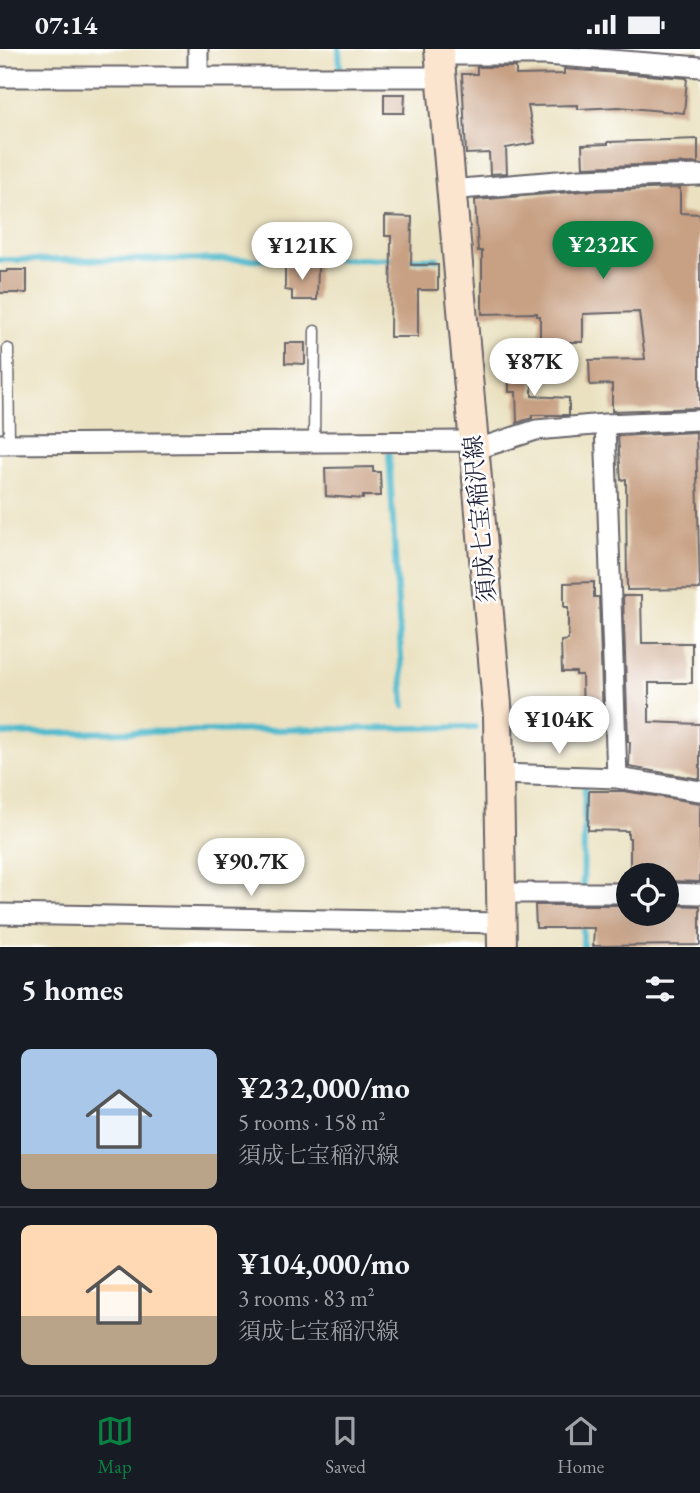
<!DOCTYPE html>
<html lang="en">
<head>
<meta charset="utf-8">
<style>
	:root { --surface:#171b24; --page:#242831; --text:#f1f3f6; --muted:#9ea1a6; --line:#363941; --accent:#0b8043 }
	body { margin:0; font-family:"EB Garamond","Noto Serif JP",serif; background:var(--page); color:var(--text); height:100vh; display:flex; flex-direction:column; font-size:26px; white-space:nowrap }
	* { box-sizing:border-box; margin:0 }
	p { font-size:23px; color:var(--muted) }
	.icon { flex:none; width:38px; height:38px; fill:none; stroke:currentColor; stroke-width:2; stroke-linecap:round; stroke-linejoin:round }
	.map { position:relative; height:898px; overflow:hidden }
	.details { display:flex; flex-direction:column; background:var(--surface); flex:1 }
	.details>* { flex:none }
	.controls { position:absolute; left:616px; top:814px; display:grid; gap:14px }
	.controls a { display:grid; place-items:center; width:63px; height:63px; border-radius:50%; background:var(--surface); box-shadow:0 7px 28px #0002; font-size:35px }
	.price { position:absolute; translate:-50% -60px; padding:0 16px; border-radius:24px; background:#fff; color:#222; font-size:23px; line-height:46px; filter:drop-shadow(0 2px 4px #0008) }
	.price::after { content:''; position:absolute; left:50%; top:42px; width:21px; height:16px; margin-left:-10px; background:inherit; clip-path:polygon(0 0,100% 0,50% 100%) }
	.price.active { background:var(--accent); color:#fff }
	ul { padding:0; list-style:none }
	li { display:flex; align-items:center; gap:21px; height:175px; padding:0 21px }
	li+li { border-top:2px solid var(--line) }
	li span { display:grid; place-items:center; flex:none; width:196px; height:140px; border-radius:10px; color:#555 }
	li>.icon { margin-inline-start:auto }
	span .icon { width:84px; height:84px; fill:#fffc; stroke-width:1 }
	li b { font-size:30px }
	h2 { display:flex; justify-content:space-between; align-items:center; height:84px; padding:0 21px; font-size:30px }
	.status { display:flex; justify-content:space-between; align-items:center; height:49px; padding:0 35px; background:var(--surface); direction:ltr }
	.status svg { height:19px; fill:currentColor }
	.menu { display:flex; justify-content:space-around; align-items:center; height:98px; border-top:2px solid var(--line); background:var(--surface); font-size:19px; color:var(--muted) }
	.menu a { display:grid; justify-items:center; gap:4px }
	.menu .active { color:var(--accent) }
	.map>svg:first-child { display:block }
</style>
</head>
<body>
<div class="status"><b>07:14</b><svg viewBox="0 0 49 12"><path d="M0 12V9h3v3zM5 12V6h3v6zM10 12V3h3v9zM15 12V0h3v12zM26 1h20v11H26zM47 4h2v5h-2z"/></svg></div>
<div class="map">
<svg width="700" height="898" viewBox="0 0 700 898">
	<rect width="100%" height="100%" fill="#fff"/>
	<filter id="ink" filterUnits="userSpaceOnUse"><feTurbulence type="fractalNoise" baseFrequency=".0143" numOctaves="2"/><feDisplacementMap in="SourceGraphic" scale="14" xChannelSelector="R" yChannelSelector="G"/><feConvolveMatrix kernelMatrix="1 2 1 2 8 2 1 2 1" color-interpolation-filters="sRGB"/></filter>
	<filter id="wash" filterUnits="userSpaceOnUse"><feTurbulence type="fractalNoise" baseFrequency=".00686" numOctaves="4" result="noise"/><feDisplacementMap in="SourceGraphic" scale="28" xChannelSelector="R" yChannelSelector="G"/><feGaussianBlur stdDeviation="1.57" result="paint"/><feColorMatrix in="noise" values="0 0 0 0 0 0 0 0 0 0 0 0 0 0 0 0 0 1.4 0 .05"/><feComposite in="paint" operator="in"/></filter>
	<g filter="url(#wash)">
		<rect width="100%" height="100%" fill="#eae1c0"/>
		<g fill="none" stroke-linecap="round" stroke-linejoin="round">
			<!-- stream -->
			<path stroke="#4fb9cc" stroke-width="6" d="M 339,0 L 340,23
				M 0,211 L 437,210
				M 389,405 L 404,657
				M 0,685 L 475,678
				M 582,734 L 585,734 L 583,839
				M 583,874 L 583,898"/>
		</g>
		<g id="blocks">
			<!-- building -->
			<path fill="#c8a083" d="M 477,18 L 516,18 L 516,26 L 564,25 L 564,20 L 687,29 L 684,64 L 619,58 L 578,60 L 578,56 L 528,57 L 535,94 L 506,99 L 507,124 L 490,125 L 489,104 L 466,105 L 462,25 L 477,25 Z
				M 384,45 L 405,45 L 404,64 L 384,64 Z
				M 698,90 L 698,114 L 583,118 L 582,96 L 608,95 L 608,93 Z
				M 680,139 L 680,164 L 700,165 L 700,359 L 612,362 L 612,335 L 590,336 L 589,311 L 645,310 L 639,263 L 583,265 L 583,293 L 540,293 L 540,267 L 537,267 L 537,264 L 482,265 L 482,202 L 478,202 L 475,151 L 582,142 Z
				M 385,167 L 412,168 L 411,216 L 438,216 L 438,241 L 418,241 L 418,288 L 390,288 L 391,187 L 385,187 Z
				M 285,217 L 318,217 L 317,251 L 292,251 L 292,242 L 285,241 Z
				M 7,221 L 27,221 L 27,244 L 0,244 L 0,223 L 7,223 Z
				M 285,294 L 305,294 L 305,315 L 285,314 Z
				M 509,320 L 532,320 L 532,347 L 569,349 L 569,366 L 532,366 L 532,369 L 517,374 L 516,343 L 509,343 Z
				M 696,383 L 700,540 L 627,541 L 626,430 L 621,431 L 618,387 Z
				M 373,418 L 373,423 L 380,423 L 381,447 L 363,447 L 363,450 L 326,447 L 325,419 Z
				M 594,533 L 594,548 L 599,548 L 603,670 L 583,670 L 582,626 L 576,626 L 576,623 L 562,623 L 561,592 L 568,591 L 568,558 L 564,558 L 564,534 Z
				M 623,547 L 641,547 L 642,594 L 692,594 L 692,634 L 649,634 L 649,673 L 700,675 L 700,730 L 629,718 L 630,693 L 628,693 Z
				M 589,742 L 624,742 L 700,754 L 700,833 L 667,832 L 667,826 L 630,826 L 630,789 L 628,789 L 628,782 L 588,781 Z
				M 535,856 L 628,856 L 628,864 L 667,864 L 667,856 L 700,857 L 700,896 L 593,897 L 594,879 L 536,879 Z"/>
		</g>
	</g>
	<g filter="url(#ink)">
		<use href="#blocks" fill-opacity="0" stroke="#68656a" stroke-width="2"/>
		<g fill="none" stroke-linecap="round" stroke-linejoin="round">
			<defs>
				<path id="service" d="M 8,300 L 9,395
					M 314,394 L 315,282"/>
				<path id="minor" d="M 198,0 L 198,28
					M 439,6 L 546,6 L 700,18
					M 0,28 L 440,28
					M 449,141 L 581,130 L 700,126
					M 605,375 L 617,729 L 700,742
					M 0,395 L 473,392
					M 474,401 L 536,381 L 605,375 L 700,371
					M 501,725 L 617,729
					M 501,844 L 628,844
					M 667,844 L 700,845
					M 0,865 L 502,874"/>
				<path id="secondary" d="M 439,0 L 498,667 L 502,898"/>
			</defs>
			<!-- service casing -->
			<use href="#service" stroke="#68656a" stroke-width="13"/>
			<!-- minor casing -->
			<use href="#minor" stroke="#68656a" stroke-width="23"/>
			<!-- secondary casing -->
			<use href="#secondary" stroke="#68656a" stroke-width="32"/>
			<!-- service -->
			<use href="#service" stroke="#fff" stroke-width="10"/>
			<!-- minor -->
			<use href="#minor" stroke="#fff" stroke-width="19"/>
			<!-- secondary -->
			<use href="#secondary" stroke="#fce5cf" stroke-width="28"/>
		</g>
	</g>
	<g text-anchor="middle" stroke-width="5" stroke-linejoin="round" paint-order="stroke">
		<!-- street labels -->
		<g font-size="24" fill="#22223b" stroke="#fff">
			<text transform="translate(480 470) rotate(-95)" y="8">須成七宝稲沢線</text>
		</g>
	</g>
</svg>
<div class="controls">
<a><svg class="icon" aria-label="locate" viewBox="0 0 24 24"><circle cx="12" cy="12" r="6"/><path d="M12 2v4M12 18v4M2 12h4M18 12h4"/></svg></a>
</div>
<b class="price active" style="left:603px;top:232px">¥232K</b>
<b class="price" style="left:302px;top:233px">¥121K</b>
<b class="price" style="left:534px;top:349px">¥87K</b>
<b class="price" style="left:559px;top:707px">¥104K</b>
<b class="price" style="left:251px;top:849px">¥90.7K</b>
</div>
<section class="details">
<h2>5 homes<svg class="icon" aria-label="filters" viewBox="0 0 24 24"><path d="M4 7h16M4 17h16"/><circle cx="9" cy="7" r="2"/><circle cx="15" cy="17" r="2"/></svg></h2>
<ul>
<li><span style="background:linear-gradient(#a9c7e8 75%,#b9a48a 0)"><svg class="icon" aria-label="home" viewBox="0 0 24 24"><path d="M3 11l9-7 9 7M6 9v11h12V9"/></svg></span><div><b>¥232,000/mo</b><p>5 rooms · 158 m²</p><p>須成七宝稲沢線</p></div></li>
<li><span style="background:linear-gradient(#ffd9b3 65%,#b9a48a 0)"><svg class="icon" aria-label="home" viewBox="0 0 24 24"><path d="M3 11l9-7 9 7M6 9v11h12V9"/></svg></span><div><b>¥104,000/mo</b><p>3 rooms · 83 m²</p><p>須成七宝稲沢線</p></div></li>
</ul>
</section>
<nav class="menu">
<a class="active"><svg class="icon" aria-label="map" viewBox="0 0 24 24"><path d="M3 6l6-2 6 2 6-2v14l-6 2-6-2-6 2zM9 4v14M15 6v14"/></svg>Map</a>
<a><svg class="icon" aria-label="saved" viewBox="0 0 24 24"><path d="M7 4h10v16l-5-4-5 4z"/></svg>Saved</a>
<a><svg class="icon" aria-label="home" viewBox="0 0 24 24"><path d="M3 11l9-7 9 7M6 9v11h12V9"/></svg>Home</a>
</nav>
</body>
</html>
